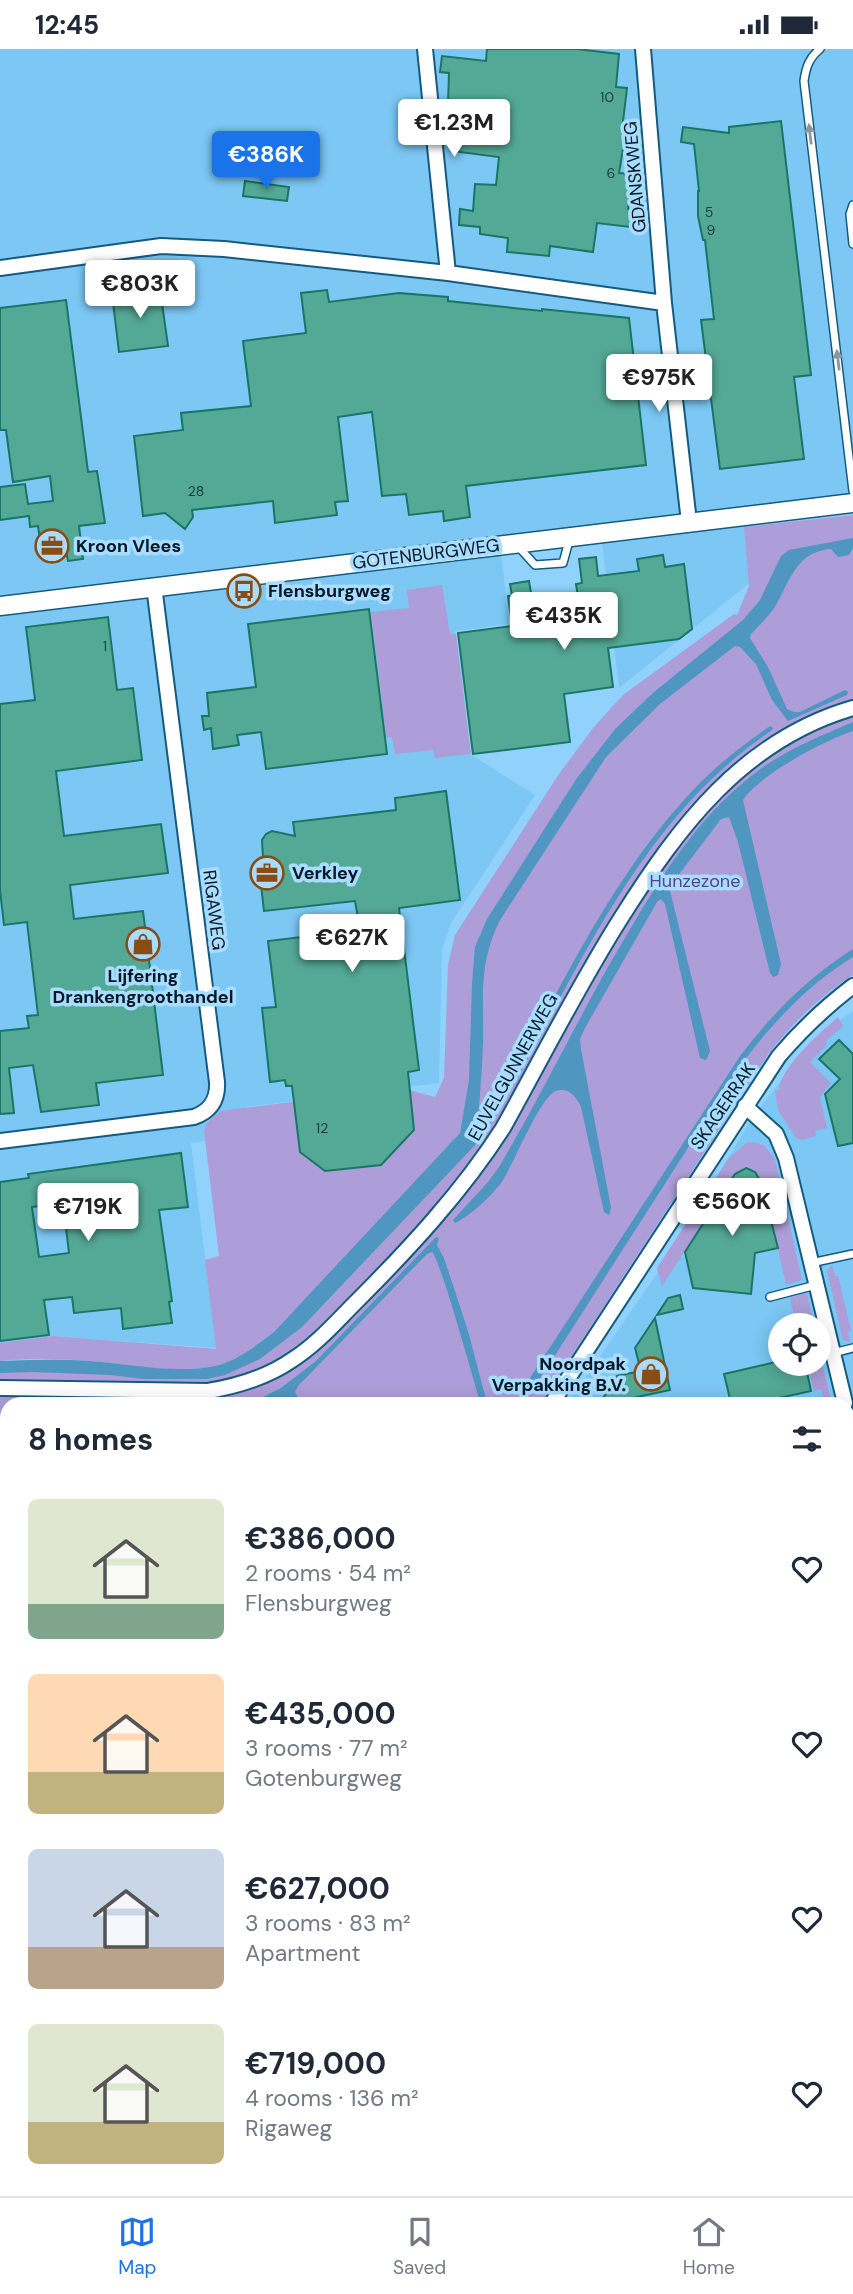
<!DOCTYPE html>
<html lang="en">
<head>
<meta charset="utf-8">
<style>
	:root { --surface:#fff; --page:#f6f6f7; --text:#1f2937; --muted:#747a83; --line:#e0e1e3; --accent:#1a73e8 }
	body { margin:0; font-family:"DM Sans",sans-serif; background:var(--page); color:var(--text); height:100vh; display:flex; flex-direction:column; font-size:26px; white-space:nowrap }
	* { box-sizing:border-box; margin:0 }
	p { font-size:23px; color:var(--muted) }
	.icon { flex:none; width:38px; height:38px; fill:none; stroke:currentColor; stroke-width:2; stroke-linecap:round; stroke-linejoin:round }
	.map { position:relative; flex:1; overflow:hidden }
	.details { position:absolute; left:0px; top:1348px; width:854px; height:800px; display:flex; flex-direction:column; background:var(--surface); border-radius:21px 21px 0 0; box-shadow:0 4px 18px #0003 }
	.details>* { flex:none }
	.controls { position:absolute; left:768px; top:1264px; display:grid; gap:14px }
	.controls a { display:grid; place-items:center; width:63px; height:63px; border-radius:50%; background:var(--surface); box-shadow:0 4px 18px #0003; font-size:35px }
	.price { position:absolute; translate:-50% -60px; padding:0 16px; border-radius:7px; background:#fff; color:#222; font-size:23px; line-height:46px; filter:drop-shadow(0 2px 4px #0008) }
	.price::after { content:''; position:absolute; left:50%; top:42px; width:21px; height:16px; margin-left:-10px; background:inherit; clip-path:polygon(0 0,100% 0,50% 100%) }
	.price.selected { background:var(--accent); color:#fff }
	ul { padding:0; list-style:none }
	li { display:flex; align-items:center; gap:21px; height:175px; padding:0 28px }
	li span { display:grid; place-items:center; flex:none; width:196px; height:140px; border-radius:10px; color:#555 }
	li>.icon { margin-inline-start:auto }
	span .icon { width:84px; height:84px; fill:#fffc; stroke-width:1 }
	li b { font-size:30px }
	h2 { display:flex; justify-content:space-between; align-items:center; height:84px; padding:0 28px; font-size:30px }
	.status { display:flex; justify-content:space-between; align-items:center; height:49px; padding:0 35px; background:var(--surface); direction:ltr }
	.status svg { height:19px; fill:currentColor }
	.menu { display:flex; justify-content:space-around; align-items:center; height:98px; border-top:2px solid var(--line); background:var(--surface); font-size:19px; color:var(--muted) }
	.menu a { display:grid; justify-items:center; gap:4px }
	.menu .selected { color:var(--accent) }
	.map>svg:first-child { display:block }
</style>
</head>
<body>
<div class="status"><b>12:45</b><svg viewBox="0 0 49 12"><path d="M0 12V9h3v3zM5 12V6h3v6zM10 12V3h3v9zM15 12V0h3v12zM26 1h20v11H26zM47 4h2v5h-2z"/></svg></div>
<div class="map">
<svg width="853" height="2147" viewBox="0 0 853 2147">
	<rect width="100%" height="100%" fill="#90d2fb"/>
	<!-- built -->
	<path fill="#7cc7f4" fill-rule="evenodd" d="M 0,0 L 853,0 L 853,456 L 757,464 L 764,500 L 751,533 L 619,639 L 601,484 L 501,502 L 509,575 L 455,582 L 470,705 L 535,746 L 451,874 L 442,901 L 439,1034 L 245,1058 L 250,1086 L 191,1094 L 216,1299 L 53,1287 L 0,1294 Z
		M 853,962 L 853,2147 L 49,2147 L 48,2140 L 847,2140 L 847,1354 L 568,1354 L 660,1220 L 755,1065 L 799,1009 L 836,974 ZM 780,1276 L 819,1276 L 819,1314 L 780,1314 Z
		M 7,1617 L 7,1911 L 0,1871 L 0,1618 Z"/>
	<!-- green -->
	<path fill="#ad9dd8" d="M 853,466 L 853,926 C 820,947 793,974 769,1004 L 541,1354 L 7,1354 L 7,1593 L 0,1593 L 0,1316 L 212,1321 L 271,1290 L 463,1085 L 468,1040 L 460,1084 L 455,1091 L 274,1283 C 258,1295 238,1311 219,1316 C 181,1326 130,1316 91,1312 C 62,1310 29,1309 0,1312 L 0,1294 L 53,1287 L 216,1300 L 205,1211 L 219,1207 L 204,1081 L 207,1074 L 220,1062 L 402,1039 L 435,1048 L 444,1029 L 448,916 L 455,886 L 559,725 L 593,679 L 623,646 L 734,565 L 737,566 L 749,537 L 744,478 Z
		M 442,536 L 450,585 L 456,585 L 471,705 L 435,709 L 433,701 L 395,705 L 392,688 L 386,689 L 371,563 L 409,559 L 407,541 Z
		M 838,968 L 843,977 L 826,992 L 827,996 L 810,1013 L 831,1034 L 820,1048 L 827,1079 L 815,1082 L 816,1087 L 802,1091 L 796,1089 L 778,1061 L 775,1042 L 779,1041 C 781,1017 820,984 838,968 Z
		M 753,1093 L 764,1096 L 775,1110 L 802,1231 L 786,1236 L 763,1134 L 755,1122 L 744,1118 L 735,1125 L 662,1237 L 657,1219 L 729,1109 L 746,1094 Z
		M 832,1216 L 835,1227 L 838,1227 L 851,1281 L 848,1283 L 850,1293 L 843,1291 L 827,1222 Z
		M 807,1244 L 814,1276 L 796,1276 L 790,1249 Z
		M 819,1305 L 820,1305 L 832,1354 L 825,1354 L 821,1340 L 814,1342 L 807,1314 L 819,1314 Z
		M 847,1421 L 853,1447 L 853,1500 L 850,1501 L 847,1488 Z
		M 0,1952 L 7,1992 L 7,2080 L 0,2039 Z"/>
	<!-- water -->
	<path fill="#4f96c0" d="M 853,489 L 853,499 L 849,506 L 838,508 L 831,500 C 796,503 791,530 776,556 C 769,567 760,576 751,585 L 750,589 L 768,618 L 787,660 L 794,663 L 800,663 L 845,641 L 848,643 L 847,646 L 788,672 L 772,651 L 756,615 L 740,598 L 735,597 L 660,655 L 606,708 L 500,871 C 478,916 484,946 483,994 C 482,1020 480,1045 478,1071 L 483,1073 L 491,1062 L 497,1065 L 477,1094 L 302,1278 L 260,1310 L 225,1326 L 207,1330 L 143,1330 L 111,1326 L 33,1323 L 0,1324 L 0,1312 L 3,1312 C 32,1311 61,1310 90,1312 C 131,1315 178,1326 219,1316 C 238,1311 258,1295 274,1283 L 460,1084 L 469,1031 L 472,935 L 475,898 L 487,870 L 577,729 L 616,679 L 654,643 L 743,571 L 760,551 L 781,507 L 789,501 Z
		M 853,673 L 853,682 C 825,691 759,726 743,751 L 781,915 L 778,926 L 773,928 L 770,924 L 738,793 L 729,768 L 721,770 L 671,836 L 670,842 L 710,1002 L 706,1011 L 700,1009 L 665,855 L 661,850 L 657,853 L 585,979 L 580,990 L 581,1000 L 611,1159 L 609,1166 L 604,1163 L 581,1058 C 577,1049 568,1037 556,1042 C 540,1048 514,1114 503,1131 C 493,1146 470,1167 455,1174 L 453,1171 L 488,1133 L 499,1118 C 547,1037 586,952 635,872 C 669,815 705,761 759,721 C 788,700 820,687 853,673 Z
		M 770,677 L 773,679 L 771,682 C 644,767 581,913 510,1043 L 506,1045 L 505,1040 C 562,937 613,824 696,738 C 718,715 743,696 770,677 Z
		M 853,900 L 853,908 C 809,935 774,972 743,1013 L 534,1339 L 529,1342 L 526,1340 L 528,1332 L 740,1007 C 773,964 807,929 853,900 Z
		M 436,1188 L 439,1189 L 437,1196 L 444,1209 L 468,1282 L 487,1354 L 482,1354 L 480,1352 C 473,1330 441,1212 432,1203 L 427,1205 L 298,1337 L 295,1343 L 301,1354 L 291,1354 L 284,1348 L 266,1354 L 251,1354 L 281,1339 L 316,1312 Z
		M 0,1471 L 7,1502 L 7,1558 L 0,1528 Z
		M 0,2039 L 7,2080 L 7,2140 L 17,2140 L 19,2147 L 6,2147 L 0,2115 Z"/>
	<!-- building -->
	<path fill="#54a996" stroke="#177665" stroke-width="2" fill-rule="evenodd" d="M 487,0 L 577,0 L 619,5 L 616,38 L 627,39 L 622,81 L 626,82 L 619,124 L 632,125 L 628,160 L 641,162 L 639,179 L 597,174 L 593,203 L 550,197 L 549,207 L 507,203 L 508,189 L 480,185 L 480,178 L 459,176 L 460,160 L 473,162 L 475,135 L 496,136 L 499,108 L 452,102 L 454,85 L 495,90 L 497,64 L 487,63 L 487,59 L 456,57 L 456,55 L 448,54 L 449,24 L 440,23 L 442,7 L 486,12 Z
		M 781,72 L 811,326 L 794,328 L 804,410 L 720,420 L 701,271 L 714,270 L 705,191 L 703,191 L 698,167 L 698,142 L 699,142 L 694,95 L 681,93 L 683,78 L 729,84 L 729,78 Z
		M 245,132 L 289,138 L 287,152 L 243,147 Z
		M 160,240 L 168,297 L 119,303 L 112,245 Z
		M 327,241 L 329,253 L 399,244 L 448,248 L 448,252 L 542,262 L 542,260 L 629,269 L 646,416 L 466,437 L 470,468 L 444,472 L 443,462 L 409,466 L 406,445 L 382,447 L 372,363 L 338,368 L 348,452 L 335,453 L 337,466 L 275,474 L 273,452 L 192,461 L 193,468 L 185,480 L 165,464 L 143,467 L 134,387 L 183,381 L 181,364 L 251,357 L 243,292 L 306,284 L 301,244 Z
		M 66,251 L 88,423 L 97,422 L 105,474 L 79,477 L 83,510 L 68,512 L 66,502 L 42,505 L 38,477 L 30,478 L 29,467 L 0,471 L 0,438 L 25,435 L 28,455 L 53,452 L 50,427 L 13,433 L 6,381 L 0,381 L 0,259 Z
		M 663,506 L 665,518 L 684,515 L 692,580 L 679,590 L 608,599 L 613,638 L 564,645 L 570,693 L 473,705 L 458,584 L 512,577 L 508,547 L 512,547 L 510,535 L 529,532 L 531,544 L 534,544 L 538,574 L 581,568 L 576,535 L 582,534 L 579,510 L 596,508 L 598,527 L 639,522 L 637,510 Z
		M 369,560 L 387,705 L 266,720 L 261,683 L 237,686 L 239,696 L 213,700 L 211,679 L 204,681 L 202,667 L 209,667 L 207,644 L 256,638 L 248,575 Z
		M 108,568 L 117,641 L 133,639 L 142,711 L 56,722 L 64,787 L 161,775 L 168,824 L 70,836 L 74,870 L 143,862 L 163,1026 L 96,1034 L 99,1056 L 41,1063 L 33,1016 L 9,1019 L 14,1064 L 0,1065 L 0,982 L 29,979 L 27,967 L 38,966 L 27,873 L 4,876 L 0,841 L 0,655 L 35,651 L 26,578 Z
		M 446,742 L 460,851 L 399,859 L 419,1021 L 408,1023 L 414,1081 L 381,1116 L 325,1122 L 300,1103 L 292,1037 L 286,1037 L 285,1031 L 270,1033 L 262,959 L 276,958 L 268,892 L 360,881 L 355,852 L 264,862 L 260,827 L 264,826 L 262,791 L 266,785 L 272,782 L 295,787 L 293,773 L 396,761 L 395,749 Z
		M 839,991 L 853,1005 L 853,1094 L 838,1097 L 825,1045 L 840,1030 L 819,1010 Z
		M 181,1104 L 188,1158 L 159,1161 L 172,1252 L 169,1253 L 172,1274 L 123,1280 L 121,1259 L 74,1264 L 72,1248 L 44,1251 L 49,1286 L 0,1292 L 0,1133 L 29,1129 L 28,1125 ZM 63,1154 L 69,1204 L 39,1208 L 32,1158 Z
		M 746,1119 L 755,1123 L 761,1133 L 778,1199 L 755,1204 L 751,1245 L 693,1239 L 685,1203 L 735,1125 Z
		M 680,1246 L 683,1260 L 657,1266 L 668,1249 Z
		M 655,1269 L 670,1341 L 609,1354 L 600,1354 L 617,1327 L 641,1322 L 635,1299 Z
		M 780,1312 L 780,1314 L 805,1314 L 811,1342 L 756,1354 L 731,1354 L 724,1325 Z"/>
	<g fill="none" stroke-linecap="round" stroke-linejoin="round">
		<defs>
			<path id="service" d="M 820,0 C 809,9 806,18 804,32 L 853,442
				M 853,156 L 850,165 L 853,195
				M 516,495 L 535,516 L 563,514 L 570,488
				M 811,1214 L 853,1205
				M 770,1248 L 816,1236
				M 833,1304 L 853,1299"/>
			<path id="minor" d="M 425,0 L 448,224
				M 643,0 L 664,254 L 689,473
				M 0,219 L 161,197 L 224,200 L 448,224 L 664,254
				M 745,1057 L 776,1085 L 786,1109 L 845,1354
				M 0,1092 L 194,1068 C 211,1062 218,1050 217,1033 L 154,537
				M 0,1339 L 208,1342 C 238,1337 266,1329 292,1311 C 316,1296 335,1274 355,1254 C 409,1200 462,1143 503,1079 C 542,1009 578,937 621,869 C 679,777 743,691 853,659
				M 552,1354 L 779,1007 C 803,979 824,959 853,937
				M 847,1365 L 853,1390
				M 0,1604 L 7,1603
				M 0,1816 L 7,1856
				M 58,2140 L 59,2147
				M 710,2140 L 711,2147"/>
			<path id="tertiary" d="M 0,557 L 853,454"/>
		</defs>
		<!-- service casing -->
		<use href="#service" stroke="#145b7f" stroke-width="10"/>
		<!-- minor casing -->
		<use href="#minor" stroke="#145b7f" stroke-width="18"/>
		<!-- tertiary casing -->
		<use href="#tertiary" stroke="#145b7f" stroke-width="21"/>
		<!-- service -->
		<use href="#service" stroke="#fff" stroke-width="7"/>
		<!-- minor -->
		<use href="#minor" stroke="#fff" stroke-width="14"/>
		<!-- tertiary -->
		<use href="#tertiary" stroke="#fff" stroke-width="18"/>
	</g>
	<!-- one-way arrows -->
	<defs><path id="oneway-solid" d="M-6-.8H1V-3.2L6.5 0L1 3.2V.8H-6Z" transform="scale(1.75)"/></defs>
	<g fill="#8c979d">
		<use href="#oneway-solid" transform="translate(810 85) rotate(-97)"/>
		<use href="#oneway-solid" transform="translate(838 311) rotate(-97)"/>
	</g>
	<!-- icons -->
	<defs>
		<symbol id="office-ring" viewBox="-11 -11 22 22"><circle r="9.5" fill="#a9ddff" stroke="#8b4c13" stroke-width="1.5"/><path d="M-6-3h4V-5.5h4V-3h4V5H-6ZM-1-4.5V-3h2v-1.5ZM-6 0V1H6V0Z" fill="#8b4c13"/></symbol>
		<symbol id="bus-ring" viewBox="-11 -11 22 22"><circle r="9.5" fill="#a9ddff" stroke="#8b4c13" stroke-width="1.5"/><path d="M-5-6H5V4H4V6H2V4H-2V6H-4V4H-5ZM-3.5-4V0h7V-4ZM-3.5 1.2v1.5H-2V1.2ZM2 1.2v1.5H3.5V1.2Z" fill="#8b4c13"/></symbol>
		<symbol id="shop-ring" viewBox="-11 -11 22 22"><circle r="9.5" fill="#a9ddff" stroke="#8b4c13" stroke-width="1.5"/><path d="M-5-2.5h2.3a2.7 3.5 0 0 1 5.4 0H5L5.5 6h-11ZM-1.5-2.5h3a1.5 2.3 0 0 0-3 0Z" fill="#8b4c13"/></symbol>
	</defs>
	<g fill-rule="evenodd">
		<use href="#office-ring" x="33" y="478" width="38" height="38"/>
		<use href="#bus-ring" x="225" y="523" width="38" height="38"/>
		<use href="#office-ring" x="248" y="805" width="38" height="38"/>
		<use href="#shop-ring" x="124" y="876" width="38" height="38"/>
		<use href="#shop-ring" x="632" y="1306" width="38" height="38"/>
	</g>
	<g text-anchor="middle" stroke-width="7" stroke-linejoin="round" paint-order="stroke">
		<!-- number labels -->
		<g font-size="14" fill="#153c41">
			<text x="607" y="53">10</text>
			<text x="611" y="129">6</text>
			<text x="709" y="168">5</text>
			<text x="711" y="186">9</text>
			<text x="196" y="447">28</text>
			<text x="105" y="602">1</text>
			<text x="322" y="1084">12</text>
		</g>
		<!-- street labels -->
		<g font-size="18" fill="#001725" stroke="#a9ddff">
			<text transform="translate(635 128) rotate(-95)" y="6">GDANSKWEG</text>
			<text transform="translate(426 505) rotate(-7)" y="6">GOTENBURGWEG</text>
			<text transform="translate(214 861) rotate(83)" y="6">RIGAWEG</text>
			<text transform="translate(513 1018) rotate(-61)" y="6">EUVELGUNNERWEG</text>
			<text transform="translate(723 1057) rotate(-56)" y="6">SKAGERRAK</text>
		</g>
		<!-- poi labels -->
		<g font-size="18" font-weight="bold" fill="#001725" stroke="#a9ddff" text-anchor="start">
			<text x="76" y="503">Kroon Vlees</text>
			<text x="268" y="548">Flensburgweg</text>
			<text x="292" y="830">Verkley</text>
			<text x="143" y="933" text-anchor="middle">Lijfering<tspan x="143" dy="21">Drankengroothandel</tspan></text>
			<text x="626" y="1321" text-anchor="end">Noordpak<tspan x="626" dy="21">Verpakking B.V.</tspan></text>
		</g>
		<!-- park labels -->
		<g font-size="18" fill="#593f8c" stroke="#a9ddff">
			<text x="695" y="838">Hunzezone</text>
		</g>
	</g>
</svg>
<div class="controls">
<a><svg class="icon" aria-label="locate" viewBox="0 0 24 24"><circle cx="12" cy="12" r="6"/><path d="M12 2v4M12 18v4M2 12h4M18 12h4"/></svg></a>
</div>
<b class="price" style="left:454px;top:110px">€1.23M</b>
<b class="price selected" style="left:266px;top:142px">€386K</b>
<b class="price" style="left:140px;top:271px">€803K</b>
<b class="price" style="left:659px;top:365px">€975K</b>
<b class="price" style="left:564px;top:603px">€435K</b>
<b class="price" style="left:352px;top:925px">€627K</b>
<b class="price" style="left:732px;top:1189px">€560K</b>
<b class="price" style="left:88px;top:1194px">€719K</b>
<section class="details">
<h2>8 homes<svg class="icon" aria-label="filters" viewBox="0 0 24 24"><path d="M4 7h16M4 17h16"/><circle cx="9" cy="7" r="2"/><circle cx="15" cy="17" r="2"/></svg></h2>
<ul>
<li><span style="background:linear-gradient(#dfe7d0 75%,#7fa58c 0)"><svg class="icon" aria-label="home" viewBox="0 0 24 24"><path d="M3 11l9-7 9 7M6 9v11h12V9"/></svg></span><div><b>€386,000</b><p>2 rooms · 54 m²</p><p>Flensburgweg</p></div><svg class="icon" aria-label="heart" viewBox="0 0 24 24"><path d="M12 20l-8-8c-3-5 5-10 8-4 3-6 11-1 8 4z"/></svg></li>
<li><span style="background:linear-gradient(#ffd9b3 70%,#c2b280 0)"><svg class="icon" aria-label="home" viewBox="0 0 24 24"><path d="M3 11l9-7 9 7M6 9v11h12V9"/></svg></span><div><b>€435,000</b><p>3 rooms · 77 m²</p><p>Gotenburgweg</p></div><svg class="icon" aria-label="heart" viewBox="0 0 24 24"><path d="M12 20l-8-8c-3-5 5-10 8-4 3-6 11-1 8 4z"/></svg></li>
<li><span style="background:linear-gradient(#c9d6e8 70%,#b9a48a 0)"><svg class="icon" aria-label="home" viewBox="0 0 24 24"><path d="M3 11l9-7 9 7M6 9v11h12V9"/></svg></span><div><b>€627,000</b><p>3 rooms · 83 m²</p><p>Apartment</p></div><svg class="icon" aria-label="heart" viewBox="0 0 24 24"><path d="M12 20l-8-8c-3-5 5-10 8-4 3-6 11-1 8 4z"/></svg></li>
<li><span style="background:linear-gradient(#dfe7d0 70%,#c2b280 0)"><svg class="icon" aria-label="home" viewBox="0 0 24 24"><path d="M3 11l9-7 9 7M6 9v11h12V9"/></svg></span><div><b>€719,000</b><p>4 rooms · 136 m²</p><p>Rigaweg</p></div><svg class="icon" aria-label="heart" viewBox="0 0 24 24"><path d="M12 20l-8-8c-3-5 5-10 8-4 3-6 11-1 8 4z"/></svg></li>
</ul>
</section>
</div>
<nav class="menu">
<a class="selected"><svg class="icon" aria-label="map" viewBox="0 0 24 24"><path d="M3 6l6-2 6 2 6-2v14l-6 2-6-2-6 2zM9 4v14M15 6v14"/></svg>Map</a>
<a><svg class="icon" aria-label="saved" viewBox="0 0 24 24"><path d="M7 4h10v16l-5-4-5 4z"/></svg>Saved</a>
<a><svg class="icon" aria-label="home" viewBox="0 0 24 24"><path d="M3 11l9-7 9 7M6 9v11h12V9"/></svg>Home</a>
</nav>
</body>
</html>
